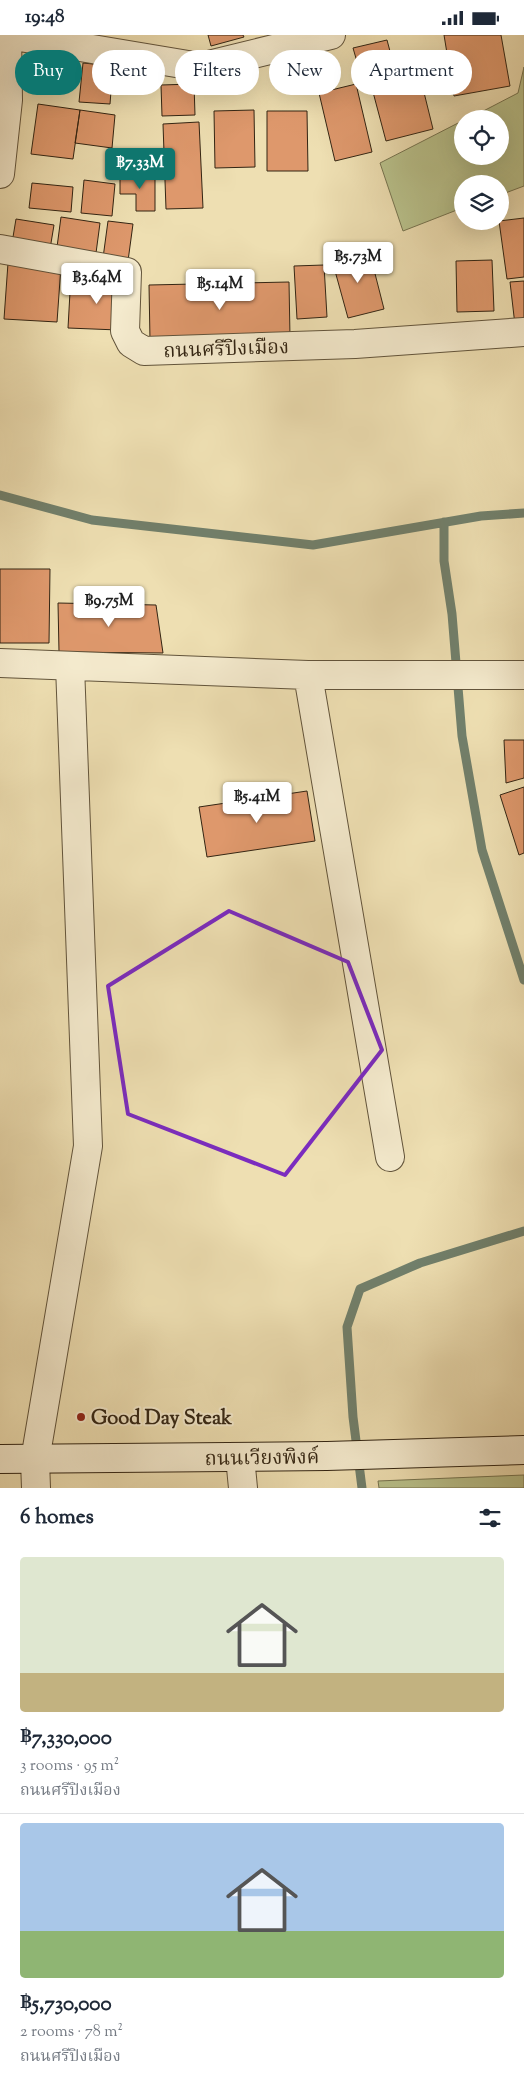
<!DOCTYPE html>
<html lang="en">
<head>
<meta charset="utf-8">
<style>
	:root { --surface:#fff; --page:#f6f6f7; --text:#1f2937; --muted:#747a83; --line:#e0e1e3; --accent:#0f766e }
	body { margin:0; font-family:"Sorts Mill Goudy","Noto Serif Thai",serif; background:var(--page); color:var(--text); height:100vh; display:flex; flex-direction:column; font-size:19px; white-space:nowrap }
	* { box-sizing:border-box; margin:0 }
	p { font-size:16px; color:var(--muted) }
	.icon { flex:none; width:28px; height:28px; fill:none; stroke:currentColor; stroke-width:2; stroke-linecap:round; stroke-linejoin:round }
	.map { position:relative; height:1453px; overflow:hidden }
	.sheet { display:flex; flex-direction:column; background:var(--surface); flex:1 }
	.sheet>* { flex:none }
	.banner { position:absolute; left:15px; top:15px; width:495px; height:45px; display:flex; gap:10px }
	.fabs { position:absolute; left:454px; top:75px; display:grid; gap:10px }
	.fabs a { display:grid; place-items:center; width:55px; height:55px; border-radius:50%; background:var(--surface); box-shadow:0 5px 20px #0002; font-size:25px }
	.price { position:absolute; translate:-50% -42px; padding:0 11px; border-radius:5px; background:#fff; color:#222; font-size:16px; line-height:32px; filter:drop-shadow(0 1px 2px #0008) }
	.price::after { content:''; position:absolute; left:50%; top:30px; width:15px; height:11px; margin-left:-8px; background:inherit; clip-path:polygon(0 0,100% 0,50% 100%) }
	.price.on { background:var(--accent); color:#fff }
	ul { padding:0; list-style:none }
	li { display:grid; align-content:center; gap:10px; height:265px; padding:0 20px }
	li+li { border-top:1px solid var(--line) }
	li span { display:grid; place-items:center; height:155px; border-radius:5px; color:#555 }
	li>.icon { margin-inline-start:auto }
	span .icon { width:90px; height:90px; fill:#fffc; stroke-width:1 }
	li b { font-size:21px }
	h2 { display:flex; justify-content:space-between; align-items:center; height:60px; padding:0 20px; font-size:21px }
	.tag { padding:0 18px; border-radius:22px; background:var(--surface); box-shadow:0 5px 20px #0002; font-size:18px; line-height:45px }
	.tag.on { background:var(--accent); color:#fff }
	.status { display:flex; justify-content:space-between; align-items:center; height:35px; padding:0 25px; background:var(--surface); direction:ltr }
	.status svg { height:14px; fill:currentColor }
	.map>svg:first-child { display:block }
</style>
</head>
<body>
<div class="status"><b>19:48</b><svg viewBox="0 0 49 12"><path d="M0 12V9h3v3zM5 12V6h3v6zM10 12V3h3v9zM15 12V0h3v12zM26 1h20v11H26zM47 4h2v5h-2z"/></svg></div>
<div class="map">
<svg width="524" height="1453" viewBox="0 0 524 1453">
	<rect width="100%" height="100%" fill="#eedfb2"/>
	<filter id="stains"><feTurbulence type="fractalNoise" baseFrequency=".004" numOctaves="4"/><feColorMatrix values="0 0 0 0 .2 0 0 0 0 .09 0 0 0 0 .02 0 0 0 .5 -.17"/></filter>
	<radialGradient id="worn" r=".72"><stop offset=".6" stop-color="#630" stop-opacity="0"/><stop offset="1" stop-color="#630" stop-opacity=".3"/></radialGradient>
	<!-- green -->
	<path fill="#b9c28c" stroke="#767450" d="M 524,32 L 524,151 L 500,160 L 500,149 L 462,149 L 462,173 L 403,196 L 380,128 L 462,86 L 462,121 L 500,121 L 500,84 L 468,84 L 518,58 Z
		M 524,1440 L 524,1453 L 379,1453 L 378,1446 Z"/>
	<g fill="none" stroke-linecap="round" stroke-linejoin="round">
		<!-- stream -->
		<path stroke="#71806c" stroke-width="9" d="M 0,460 L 92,485 L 313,510 L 481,481 L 524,478
			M 444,487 L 444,526 L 452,579 L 462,701 L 482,815 L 524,945
			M 362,1453 L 353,1382 L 347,1292 L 360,1254 L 420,1228 L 524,1196"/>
	</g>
	<!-- building -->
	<path fill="#de986c" stroke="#332513" d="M 208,0 L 243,0 L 244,2 L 211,11 Z
		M 444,0 L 501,0 L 510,51 L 454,61 Z
		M 387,5 L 395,35 L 362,44 L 353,13 Z
		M 36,17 L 58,18 L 56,53 L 34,52 Z
		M 303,26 L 303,54 L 286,55 L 285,27 Z
		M 83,28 L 113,31 L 110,69 L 79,67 Z
		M 417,29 L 433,94 L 386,106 L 369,42 Z
		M 194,49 L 195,80 L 162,81 L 161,50 Z
		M 356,49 L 372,117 L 335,126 L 319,58 Z
		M 38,69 L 80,75 L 73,124 L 31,119 Z
		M 80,75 L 115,80 L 112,113 L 75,108 Z
		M 254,75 L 255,132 L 215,133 L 214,76 Z
		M 267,76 L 307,76 L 308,136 L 267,136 Z
		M 199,87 L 203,173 L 166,174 L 163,89 Z
		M 120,140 L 155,140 L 155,176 L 136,176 L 136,159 L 120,159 Z
		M 84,145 L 115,149 L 112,181 L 81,178 Z
		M 32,148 L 73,152 L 71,177 L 29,173 Z
		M 61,182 L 100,188 L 96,218 L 57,212 Z
		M 524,183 L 524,242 L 507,244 L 499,186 Z
		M 16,184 L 54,190 L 50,214 L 12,208 Z
		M 108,186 L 133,189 L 128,226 L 103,223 Z
		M 369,215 L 384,274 L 348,283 L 332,225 Z
		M 492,225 L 494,276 L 457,277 L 456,226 Z
		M 8,228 L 61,231 L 57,287 L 4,284 Z
		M 324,230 L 327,282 L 297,284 L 294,231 Z
		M 97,237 L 120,238 L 118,295 L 68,293 L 70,257 L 96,259 Z
		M 524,246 L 524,289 L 515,290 L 510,247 Z
		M 289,247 L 290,302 L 150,305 L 149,250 Z
		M 0,534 L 50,534 L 49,608 L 0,608 Z
		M 58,568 L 156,570 L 163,618 L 59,617 Z
		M 504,705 L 524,705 L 524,743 L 506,748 Z
		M 524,752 L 524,818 L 519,820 L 500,760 Z
		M 307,756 L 315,806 L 207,822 L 199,772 Z"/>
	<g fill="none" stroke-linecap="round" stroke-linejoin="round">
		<defs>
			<path id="street" d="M 8,0 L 200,32 L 331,0
				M 0,139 L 8,65 L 7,0
				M 0,214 L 127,237 L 125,296 L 131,308 L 144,316 L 355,309 L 524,297
				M 0,628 L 308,640 L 524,640
				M 308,640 L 390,1122
				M 240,1422 L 243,1453
				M 36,1453 L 35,1425 L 88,1111 L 70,631"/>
			<path id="secondary" d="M 0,1424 L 327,1421 L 524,1415"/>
		</defs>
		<!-- street casing -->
		<use href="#street" stroke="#62543b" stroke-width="30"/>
		<!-- secondary casing -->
		<use href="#secondary" stroke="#332513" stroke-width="30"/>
		<!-- street -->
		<use href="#street" stroke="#f4eacd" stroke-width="28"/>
		<!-- secondary -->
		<use href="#secondary" stroke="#f4eacd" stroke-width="28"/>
	</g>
	<!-- marked area -->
	<path fill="none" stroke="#7b2cbf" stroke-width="4" stroke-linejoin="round" d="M 229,876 L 348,927 L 382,1015 L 285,1140 L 128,1079 L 108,951 Z"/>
	<!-- markers -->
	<circle fill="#8f2418" stroke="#f4eacd" stroke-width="2" cx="81" cy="1382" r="5"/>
	<g text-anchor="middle" stroke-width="4" stroke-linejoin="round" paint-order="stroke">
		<!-- street labels -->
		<g font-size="20" fill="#332513" stroke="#f4eacd">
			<text transform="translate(226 313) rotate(-2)" y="7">ถนนศรีปิงเมือง</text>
			<text transform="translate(262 1422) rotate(-1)" y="7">ถนนเวียงพิงค์</text>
		</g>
		<!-- poi labels -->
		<g font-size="20" font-weight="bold" fill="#332513" stroke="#f4eacd" text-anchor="start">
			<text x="91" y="1389">Good Day Steak</text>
		</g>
	</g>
	<rect width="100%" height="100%" filter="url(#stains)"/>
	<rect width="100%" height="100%" fill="url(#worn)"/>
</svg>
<div class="fabs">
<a><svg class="icon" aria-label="locate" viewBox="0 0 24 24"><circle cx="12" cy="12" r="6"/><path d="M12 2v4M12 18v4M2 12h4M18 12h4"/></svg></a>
<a><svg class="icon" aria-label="layers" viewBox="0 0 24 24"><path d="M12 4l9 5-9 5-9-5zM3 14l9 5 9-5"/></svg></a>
</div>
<b class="price on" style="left:140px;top:155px">฿7.33M</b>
<b class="price" style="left:358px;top:249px">฿5.73M</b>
<b class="price" style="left:97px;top:270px">฿3.64M</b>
<b class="price" style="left:220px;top:276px">฿5.14M</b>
<b class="price" style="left:109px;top:593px">฿9.75M</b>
<b class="price" style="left:257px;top:789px">฿5.41M</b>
<div class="banner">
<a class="tag on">Buy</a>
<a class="tag">Rent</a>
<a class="tag">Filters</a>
<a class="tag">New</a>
<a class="tag">Apartment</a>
</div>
</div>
<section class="sheet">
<h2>6 homes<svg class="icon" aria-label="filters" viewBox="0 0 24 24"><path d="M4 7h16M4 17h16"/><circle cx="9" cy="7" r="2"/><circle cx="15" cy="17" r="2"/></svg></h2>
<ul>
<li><span style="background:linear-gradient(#dfe7d0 75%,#c2b280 0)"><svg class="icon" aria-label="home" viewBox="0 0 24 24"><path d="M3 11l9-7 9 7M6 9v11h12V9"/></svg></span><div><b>฿7,330,000</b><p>3 rooms · 95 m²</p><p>ถนนศรีปิงเมือง</p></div></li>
<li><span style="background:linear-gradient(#a9c7e8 70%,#8fb573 0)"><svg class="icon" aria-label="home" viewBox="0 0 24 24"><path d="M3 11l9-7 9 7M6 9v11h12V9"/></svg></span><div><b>฿5,730,000</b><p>2 rooms · 78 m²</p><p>ถนนศรีปิงเมือง</p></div></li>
</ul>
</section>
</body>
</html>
